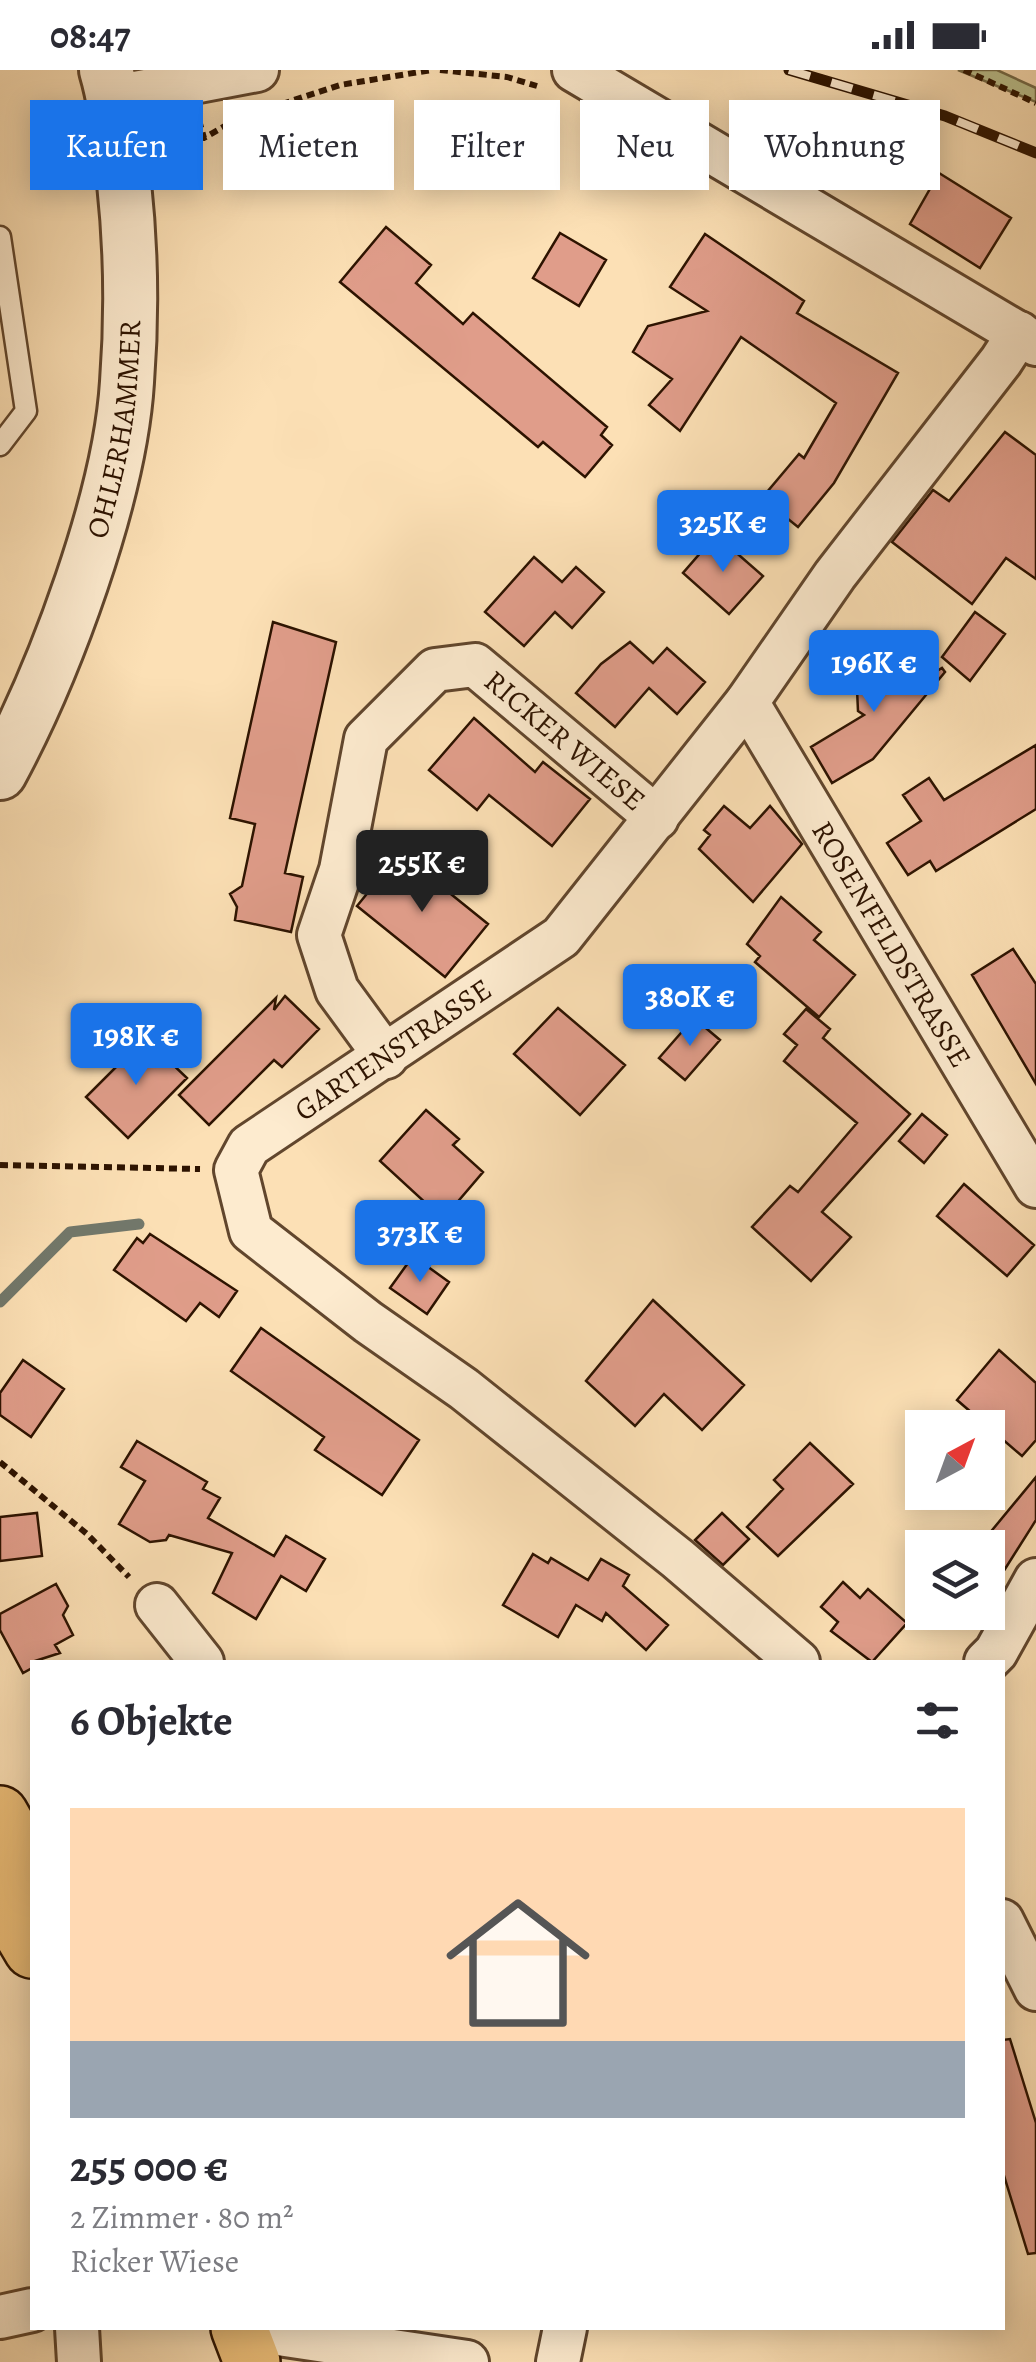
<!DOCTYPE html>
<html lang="de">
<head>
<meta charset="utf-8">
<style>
	:root { --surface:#fff; --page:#f7f7f7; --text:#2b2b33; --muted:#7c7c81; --line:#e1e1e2; --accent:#1a73e8 }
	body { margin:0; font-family:Alegreya,serif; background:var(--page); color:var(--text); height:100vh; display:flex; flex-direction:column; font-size:38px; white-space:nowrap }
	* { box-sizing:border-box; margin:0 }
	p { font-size:32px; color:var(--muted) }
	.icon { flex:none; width:55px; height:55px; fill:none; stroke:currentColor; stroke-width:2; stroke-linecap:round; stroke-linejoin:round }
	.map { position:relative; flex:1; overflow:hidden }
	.details { position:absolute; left:30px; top:1590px; width:975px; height:670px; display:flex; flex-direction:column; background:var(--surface); border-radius:0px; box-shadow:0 5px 25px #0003 }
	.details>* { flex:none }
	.guide { position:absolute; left:30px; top:30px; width:978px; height:90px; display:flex; gap:20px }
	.needle { width:65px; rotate:41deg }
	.tools { position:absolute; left:905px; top:1340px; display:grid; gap:20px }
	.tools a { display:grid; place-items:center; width:100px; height:100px; border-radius:0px; background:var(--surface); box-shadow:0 5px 25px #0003; font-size:50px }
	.price { position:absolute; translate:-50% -85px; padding:0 22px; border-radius:10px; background:var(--accent); color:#fff; font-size:32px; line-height:65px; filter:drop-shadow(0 2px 5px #0008) }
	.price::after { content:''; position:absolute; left:50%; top:60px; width:30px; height:22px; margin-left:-15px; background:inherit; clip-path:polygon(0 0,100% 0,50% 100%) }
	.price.on { background:#222; color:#fff }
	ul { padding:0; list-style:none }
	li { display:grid; align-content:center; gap:20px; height:530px; padding:0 40px }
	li+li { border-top:2px solid var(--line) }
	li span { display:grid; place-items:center; height:310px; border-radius:0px; color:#555 }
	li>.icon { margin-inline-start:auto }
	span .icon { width:180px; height:180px; fill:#fffc; stroke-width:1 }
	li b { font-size:42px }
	h2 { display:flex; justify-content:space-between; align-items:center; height:120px; padding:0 40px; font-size:42px }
	.chip { padding:0 35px; border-radius:0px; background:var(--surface); box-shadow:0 5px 25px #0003; font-size:35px; line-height:90px }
	.chip.on { background:var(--accent); color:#fff }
	.status { display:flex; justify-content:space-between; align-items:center; height:70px; padding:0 50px; background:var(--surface); direction:ltr }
	.status svg { height:28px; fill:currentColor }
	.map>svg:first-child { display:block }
</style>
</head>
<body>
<div class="status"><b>08:47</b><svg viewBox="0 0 49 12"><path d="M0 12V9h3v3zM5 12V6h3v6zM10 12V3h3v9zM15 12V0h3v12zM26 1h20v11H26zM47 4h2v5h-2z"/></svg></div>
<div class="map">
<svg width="1036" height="2292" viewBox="0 0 1036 2292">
	<rect width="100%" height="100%" fill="#fce0b5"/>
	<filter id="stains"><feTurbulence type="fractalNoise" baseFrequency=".002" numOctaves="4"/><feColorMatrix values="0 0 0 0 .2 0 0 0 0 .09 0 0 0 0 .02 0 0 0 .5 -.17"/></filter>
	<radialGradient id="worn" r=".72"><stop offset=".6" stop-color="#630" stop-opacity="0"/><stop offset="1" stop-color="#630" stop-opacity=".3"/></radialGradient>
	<!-- green -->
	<path fill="#bcc390" stroke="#746b48" stroke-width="2.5" d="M 958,0 L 997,0 L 1036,18 L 1036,32 Z"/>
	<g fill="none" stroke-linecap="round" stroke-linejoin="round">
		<!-- stream -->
		<path stroke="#72786b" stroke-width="11" d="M 0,1232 L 70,1162 L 139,1154"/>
	</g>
	<!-- building -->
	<path fill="#e09d8a" stroke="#2d1300" stroke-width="2.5" d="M 939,103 L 1011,148 L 980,198 L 910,154 Z
		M 386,157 L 431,195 L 416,213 L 463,254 L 473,243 L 607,357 L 601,365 L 612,375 L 585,407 L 543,372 L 538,377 L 340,212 Z
		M 560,163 L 606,190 L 579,236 L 533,208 Z
		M 705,164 L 804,231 L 797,243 L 898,303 L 834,413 L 798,457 L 762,428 L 799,384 L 804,388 L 836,333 L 741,267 L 680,361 L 649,335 L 672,309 L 633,282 L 648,256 L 707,241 L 670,217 Z
		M 1005,362 L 1036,385 L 1036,509 L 1006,488 L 972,534 L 892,472 L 933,420 L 949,431 Z
		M 716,465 L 763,506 L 729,544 L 683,503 Z
		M 534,487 L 562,512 L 576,497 L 604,522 L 572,558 L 555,542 L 524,576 L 485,542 Z
		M 975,542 L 1005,564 L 970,611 L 942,587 Z
		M 273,552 L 336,572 L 285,803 L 303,807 L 291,862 L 235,850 L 237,837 L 230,824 L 242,816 L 255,754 L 230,748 Z
		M 630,572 L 653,593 L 667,578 L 705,612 L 677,644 L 649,618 L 615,657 L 576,623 L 601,594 Z
		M 886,580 L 922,610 L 942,598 L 945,602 L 873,689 L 832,713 L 811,677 L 864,645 L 858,641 L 856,597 L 874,595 Z
		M 474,648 L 535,702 L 543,692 L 590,729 L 552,776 L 489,725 L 477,740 L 429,700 Z
		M 1036,675 L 1036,739 L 936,801 L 930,791 L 908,805 L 887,773 L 921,751 L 903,725 L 929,708 L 944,730 Z
		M 724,736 L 750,758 L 770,736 L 802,774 L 753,832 L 699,779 L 710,765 L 704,760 Z
		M 400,783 L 488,854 L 445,907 L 357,836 Z
		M 781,827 L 821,862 L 814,870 L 855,905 L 819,947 L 755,892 L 760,886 L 747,874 Z
		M 1013,879 L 1036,914 L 1036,1014 L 972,905 Z
		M 285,926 L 319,959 L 282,997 L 274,990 L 209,1055 L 179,1025 L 276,928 L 274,940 Z
		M 558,938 L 625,995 L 580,1045 L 514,984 Z
		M 806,939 L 830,959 L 823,968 L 910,1044 L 822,1142 L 851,1167 L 811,1211 L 752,1157 L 790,1116 L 798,1122 L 857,1053 L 784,991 L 797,975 L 784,964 Z
		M 694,948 L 720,970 L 685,1010 L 659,988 Z
		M 145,968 L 187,1008 L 128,1068 L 86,1027 Z
		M 426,1040 L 459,1069 L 453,1075 L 483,1102 L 443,1149 L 380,1091 Z
		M 922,1044 L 947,1065 L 924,1093 L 899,1071 Z
		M 964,1114 L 1034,1175 L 1007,1206 L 937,1146 Z
		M 150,1164 L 237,1221 L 219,1247 L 200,1233 L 186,1251 L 114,1200 L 137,1168 L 143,1173 Z
		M 413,1186 L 449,1212 L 427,1244 L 390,1218 Z
		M 653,1230 L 744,1315 L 702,1360 L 664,1324 L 635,1356 L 586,1311 Z
		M 261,1258 L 419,1370 L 382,1425 L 315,1380 L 324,1367 L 231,1301 Z
		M 999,1280 L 1036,1313 L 1036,1370 L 1022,1386 L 957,1330 Z
		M 23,1290 L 64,1319 L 31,1367 L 0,1345 L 0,1323 Z
		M 137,1371 L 207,1412 L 203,1419 L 220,1428 L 208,1448 L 274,1486 L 286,1466 L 325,1489 L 306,1521 L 281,1506 L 256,1549 L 213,1523 L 232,1483 L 169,1465 L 166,1470 L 150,1472 L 119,1454 L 145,1411 L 121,1397 Z
		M 810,1373 L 853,1414 L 778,1486 L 747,1457 L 783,1419 L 774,1410 Z
		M 1036,1407 L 1036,1450 L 1005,1499 L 988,1484 L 988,1478 L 979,1476 Z
		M 37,1443 L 42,1486 L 0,1491 L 0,1447 Z
		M 722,1443 L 749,1469 L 723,1495 L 695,1470 Z
		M 533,1484 L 548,1493 L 551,1488 L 588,1510 L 601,1489 L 629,1505 L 623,1516 L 668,1555 L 646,1580 L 606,1543 L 602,1551 L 576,1535 L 558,1567 L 503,1535 Z
		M 843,1512 L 860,1528 L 868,1519 L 907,1553 L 872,1592 L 831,1561 L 838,1552 L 821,1537 Z
		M 56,1514 L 68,1536 L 63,1545 L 73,1565 L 55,1575 L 60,1583 L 32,1592 L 32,1598 L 23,1603 L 0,1560 L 0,1544 Z
		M 1010,1969 L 1036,2053 L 1036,2183 L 1028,2184 L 1002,2099 L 1002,1970 Z"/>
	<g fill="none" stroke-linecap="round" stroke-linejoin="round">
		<defs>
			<path id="service" d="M 0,167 L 26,341 L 0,375"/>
			<g id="minor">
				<path d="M 574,0 L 1036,274"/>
				<path d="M 114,27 L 257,0"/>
				<path id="s1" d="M 747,632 L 1036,1116"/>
				<path id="s2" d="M 386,987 L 337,920 L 319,865 L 341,800 L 366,669 L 435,600 L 475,595 L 657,748"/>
				<path d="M 157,1535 L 202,1592"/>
				<path id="s3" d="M 798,1592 L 678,1489 L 464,1319 L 368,1252 L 251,1161 L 236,1100 L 249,1076 L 561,867 L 747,632 L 835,505 L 1001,291 L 1019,263"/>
				<path d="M 986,1592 L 996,1582 L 1036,1510"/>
				<path d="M 1002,1851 L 1036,1919"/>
				<path d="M 0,2247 L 32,2240"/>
				<path d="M 77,2258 L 79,2292"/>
				<path d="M 238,2258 L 467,2292"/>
				<path d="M 558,2292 L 565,2258"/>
			</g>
			<g id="tertiary">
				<path id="s4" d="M 0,703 C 55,601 120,427 127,312 C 132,247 131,178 124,113 C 119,75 117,37 106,0"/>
			</g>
			<path id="primary" d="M 0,1744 L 32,1800
				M 0,1826 L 32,1880
				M 239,2258 L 252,2292"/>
		</defs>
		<!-- service casing -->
		<use href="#service" stroke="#61462d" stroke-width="25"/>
		<!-- minor casing -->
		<use href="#minor" stroke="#61462d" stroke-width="48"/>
		<!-- tertiary casing -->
		<use href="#tertiary" stroke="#61462d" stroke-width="58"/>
		<!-- primary casing -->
		<use href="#primary" stroke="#2d1300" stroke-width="60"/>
		<!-- path -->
		<path stroke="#2d1300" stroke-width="6" stroke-dasharray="8 5" stroke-linecap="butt" d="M 440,0 L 507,7 L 537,16
			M 964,0 L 1036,33
			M 282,34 L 340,15 L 432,0
			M 199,50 L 204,68 L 237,49
			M 0,1095 L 200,1099
			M 0,1392 L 87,1464 L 129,1507"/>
		<!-- service -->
		<use href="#service" stroke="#fdebcf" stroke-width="20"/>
		<!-- minor -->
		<use href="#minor" stroke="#fdebcf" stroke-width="42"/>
		<!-- tertiary -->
		<use href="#tertiary" stroke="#fdebcf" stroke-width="52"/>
		<!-- primary -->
		<use href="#primary" stroke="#eec07a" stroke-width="55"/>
		<defs>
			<path id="rail" d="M 789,0 L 945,46 L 1036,83"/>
		</defs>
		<!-- rail casing -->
		<use href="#rail" stroke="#2d1300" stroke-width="11"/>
		<!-- rail -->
		<use href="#rail" stroke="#fdebcf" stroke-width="8" stroke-dasharray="22" stroke-linecap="butt"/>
	</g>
	<g text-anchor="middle" stroke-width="8" stroke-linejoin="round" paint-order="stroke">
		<!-- street labels -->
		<g font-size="30" fill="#2d1300" stroke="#fdebcf">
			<text dy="10" stroke="none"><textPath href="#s4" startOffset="365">OHLERHAMMER</textPath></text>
			<text dy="10" stroke="none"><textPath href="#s2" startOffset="598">RICKER WIESE</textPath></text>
			<text dy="10" stroke="none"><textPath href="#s1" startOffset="282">ROSENFELDSTRASSE</textPath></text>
			<text dy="10" stroke="none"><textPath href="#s3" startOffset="960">GARTENSTRASSE</textPath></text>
		</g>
	</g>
	<rect width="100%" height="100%" filter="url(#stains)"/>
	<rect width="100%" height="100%" fill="url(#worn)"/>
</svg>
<div class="tools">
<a><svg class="needle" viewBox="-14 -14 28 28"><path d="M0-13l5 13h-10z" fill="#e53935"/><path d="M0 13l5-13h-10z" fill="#7c7c81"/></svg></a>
<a><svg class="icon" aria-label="layers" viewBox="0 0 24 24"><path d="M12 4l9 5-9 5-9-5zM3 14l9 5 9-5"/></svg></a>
</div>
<b class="price" style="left:723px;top:505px">325K €</b>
<b class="price" style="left:874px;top:645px">196K €</b>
<b class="price on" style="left:422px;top:845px">255K €</b>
<b class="price" style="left:690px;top:979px">380K €</b>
<b class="price" style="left:136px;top:1018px">198K €</b>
<b class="price" style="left:420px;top:1215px">373K €</b>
<div class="guide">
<a class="chip on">Kaufen</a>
<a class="chip">Mieten</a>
<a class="chip">Filter</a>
<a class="chip">Neu</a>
<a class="chip">Wohnung</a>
</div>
<section class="details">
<h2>6 Objekte<svg class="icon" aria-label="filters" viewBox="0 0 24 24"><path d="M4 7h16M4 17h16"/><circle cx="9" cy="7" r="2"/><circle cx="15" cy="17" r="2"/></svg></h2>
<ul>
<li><span style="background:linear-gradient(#ffd9b3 75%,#9aa5b1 0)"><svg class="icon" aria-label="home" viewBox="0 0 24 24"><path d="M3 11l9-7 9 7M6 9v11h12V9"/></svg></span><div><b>255 000 €</b><p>2 Zimmer · 80 m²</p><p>Ricker Wiese</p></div></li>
</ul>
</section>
</div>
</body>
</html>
